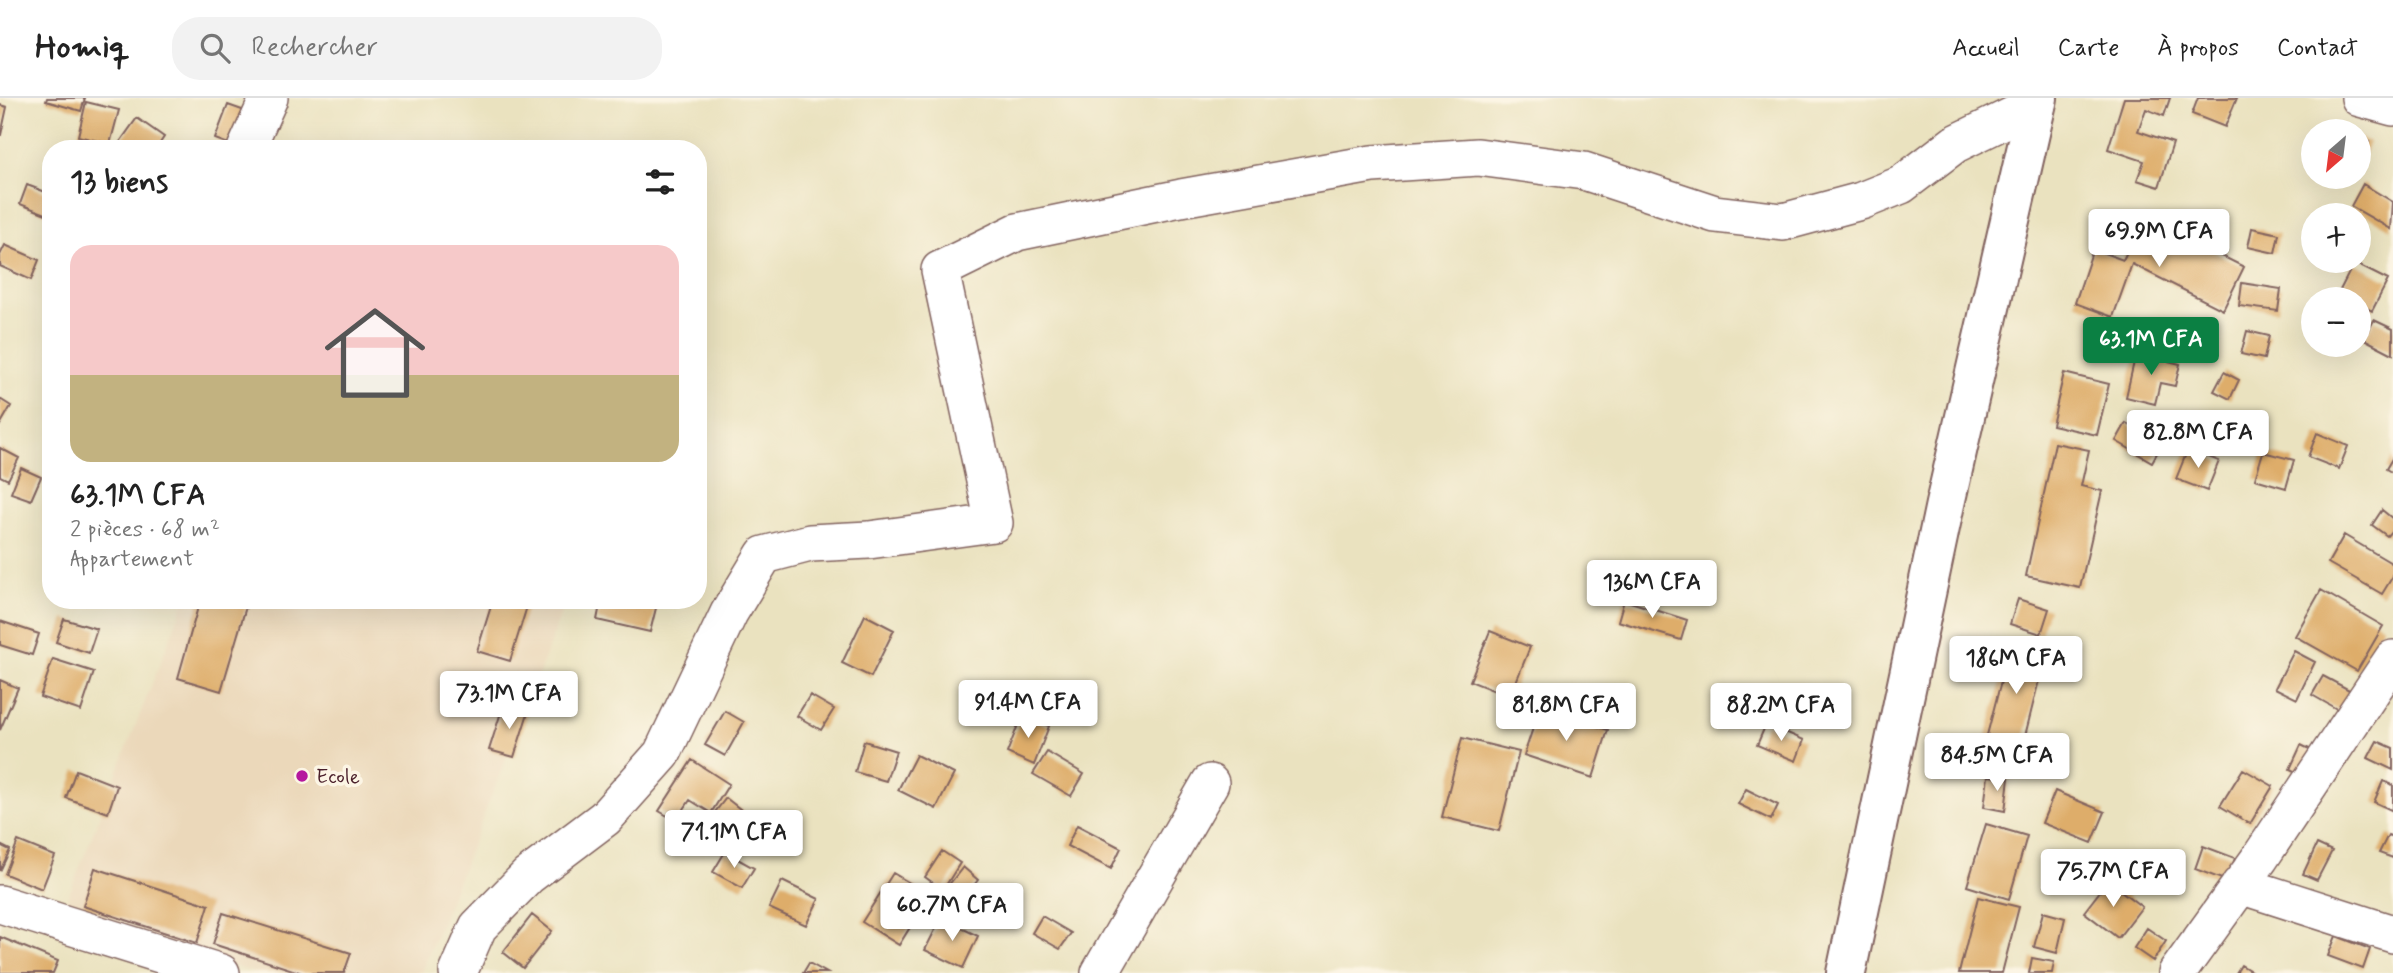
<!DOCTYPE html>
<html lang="fr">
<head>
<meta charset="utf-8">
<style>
	:root { --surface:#fff; --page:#f2f2f2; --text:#222; --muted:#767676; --line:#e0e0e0; --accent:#0b8043 }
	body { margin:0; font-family:Mynerve,sans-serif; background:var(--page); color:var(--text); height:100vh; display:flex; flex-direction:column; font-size:26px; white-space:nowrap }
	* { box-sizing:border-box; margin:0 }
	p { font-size:23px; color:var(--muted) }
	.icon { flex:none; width:38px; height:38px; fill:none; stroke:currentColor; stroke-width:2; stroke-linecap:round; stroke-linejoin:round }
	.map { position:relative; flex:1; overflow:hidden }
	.details { position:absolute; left:42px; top:42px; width:665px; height:469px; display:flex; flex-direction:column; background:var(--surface); border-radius:28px; box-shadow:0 7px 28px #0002 }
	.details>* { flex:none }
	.needle { width:46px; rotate:208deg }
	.controls { position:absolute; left:2301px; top:21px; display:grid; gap:14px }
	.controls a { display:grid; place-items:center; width:70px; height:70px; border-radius:50%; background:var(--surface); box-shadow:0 7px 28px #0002; font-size:35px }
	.price { position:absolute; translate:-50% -60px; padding:0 16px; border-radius:7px; background:#fff; color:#222; font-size:23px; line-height:46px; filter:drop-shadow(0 2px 4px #0008) }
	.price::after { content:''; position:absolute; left:50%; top:42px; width:21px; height:16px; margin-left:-10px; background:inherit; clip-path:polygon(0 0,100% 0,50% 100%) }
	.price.active { background:var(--accent); color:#fff }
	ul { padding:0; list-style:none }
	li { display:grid; align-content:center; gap:14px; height:371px; padding:0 28px }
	li span { display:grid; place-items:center; height:217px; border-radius:21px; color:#555 }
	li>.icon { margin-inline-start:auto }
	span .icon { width:126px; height:126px; fill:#fffc; stroke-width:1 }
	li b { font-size:30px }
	h2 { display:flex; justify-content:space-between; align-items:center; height:84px; padding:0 28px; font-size:30px }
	header { display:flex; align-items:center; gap:42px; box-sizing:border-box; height:98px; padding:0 35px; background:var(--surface); border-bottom:2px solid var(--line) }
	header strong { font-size:33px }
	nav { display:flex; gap:38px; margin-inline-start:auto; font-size:24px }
	.search { width:490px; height:63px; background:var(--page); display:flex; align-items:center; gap:18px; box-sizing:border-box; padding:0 24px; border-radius:28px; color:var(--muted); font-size:26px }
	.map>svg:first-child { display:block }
</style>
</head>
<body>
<header>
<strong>Homiq</strong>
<div class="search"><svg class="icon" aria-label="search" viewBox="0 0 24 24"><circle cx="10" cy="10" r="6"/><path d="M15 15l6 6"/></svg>Rechercher</div>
<nav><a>Accueil</a><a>Carte</a><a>À propos</a><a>Contact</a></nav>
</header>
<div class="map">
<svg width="2393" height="875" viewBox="0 0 2393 875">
	<rect width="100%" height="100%" fill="#fcf5e5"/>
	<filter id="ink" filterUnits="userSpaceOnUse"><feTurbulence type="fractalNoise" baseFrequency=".0143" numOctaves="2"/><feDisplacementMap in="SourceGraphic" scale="14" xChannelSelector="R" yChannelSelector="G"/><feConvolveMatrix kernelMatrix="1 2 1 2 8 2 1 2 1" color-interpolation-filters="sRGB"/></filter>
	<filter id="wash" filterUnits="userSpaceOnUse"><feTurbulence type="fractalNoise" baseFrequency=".00686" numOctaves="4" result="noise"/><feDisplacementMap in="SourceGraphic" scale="28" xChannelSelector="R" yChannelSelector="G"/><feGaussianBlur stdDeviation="1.57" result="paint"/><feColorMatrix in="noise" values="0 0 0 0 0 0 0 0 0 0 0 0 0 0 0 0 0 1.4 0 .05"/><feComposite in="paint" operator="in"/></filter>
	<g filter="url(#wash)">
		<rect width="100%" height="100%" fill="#eae2bf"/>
		<!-- built -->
		<path fill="#ebd8ba" d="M 185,502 L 566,502 L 525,613 L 421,875 L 256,875 L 62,814 Z"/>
		<g id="blocks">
			<!-- building -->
			<path fill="#dead6a" d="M 47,0 L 85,0 L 81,13 L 46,3 Z
				M 2124,0 L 2170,0 L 2164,18 L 2146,11 L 2138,33 L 2173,45 L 2159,89 L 2137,82 L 2144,63 L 2108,51 Z
				M 2198,0 L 2237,0 L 2225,29 L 2192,16 Z
				M 86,4 L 119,12 L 110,46 L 78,38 Z
				M 0,7 L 7,9 L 1,37 L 0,37 Z
				M 228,7 L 259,18 L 242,51 L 215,41 Z
				M 137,20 L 164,39 L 156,51 L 115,51 Z
				M 2359,40 L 2369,44 L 2359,69 Z
				M 2363,86 L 2393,104 L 2391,131 L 2351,108 Z
				M 27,87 L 51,96 L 51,118 L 20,106 Z
				M 2144,119 L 2244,169 L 2223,212 L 2132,166 L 2113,219 L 2075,205 L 2093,151 L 2123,162 Z
				M 2252,130 L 2279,136 L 2275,155 L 2248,149 Z
				M 5,147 L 39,162 L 31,182 L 0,168 L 0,157 Z
				M 2354,165 L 2388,182 L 2372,213 L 2359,206 L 2359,201 L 2349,201 L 2338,196 Z
				M 2242,185 L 2281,191 L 2278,213 L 2239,208 Z
				M 2100,221 L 2137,230 L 2131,251 L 2094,242 Z
				M 2374,222 L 2393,231 L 2393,256 L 2364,241 Z
				M 2247,233 L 2269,238 L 2264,261 L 2241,256 Z
				M 2136,255 L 2180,266 L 2175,288 L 2160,285 L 2155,306 L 2126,299 Z
				M 2224,274 L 2239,282 L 2230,301 L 2214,293 Z
				M 2064,275 L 2109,286 L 2097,337 L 2052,327 Z
				M 0,301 L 11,308 L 0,327 Z
				M 2126,325 L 2162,346 L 2152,364 L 2116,343 Z
				M 2317,335 L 2348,348 L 2339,371 L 2308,359 Z
				M 2055,345 L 2089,352 L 2081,388 L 2102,393 L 2080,490 L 2026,478 Z
				M 0,350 L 19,360 L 8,382 L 0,378 Z
				M 2188,351 L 2219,363 L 2207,393 L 2176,381 Z
				M 2263,354 L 2294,362 L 2286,390 L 2255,381 Z
				M 2393,359 L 2393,375 L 2386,371 Z
				M 21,370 L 41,379 L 31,402 L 11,395 Z
				M 2382,412 L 2393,421 L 2393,431 L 2387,438 L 2372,427 Z
				M 2344,437 L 2393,466 L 2393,478 L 2382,496 L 2328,465 Z
				M 2321,492 L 2383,528 L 2357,573 L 2295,538 Z
				M 2018,501 L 2049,511 L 2041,536 L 2010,526 Z
				M 200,502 L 248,502 L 221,593 L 178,580 Z
				M 493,502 L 529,502 L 510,563 L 477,553 Z
				M 601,502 L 658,502 L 650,534 L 597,522 Z
				M 1624,502 L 1687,522 L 1681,542 L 1618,523 Z
				M 865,517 L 894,532 L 871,579 L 842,565 Z
				M 64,521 L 97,531 L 89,555 L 56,544 Z
				M 0,523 L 39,536 L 32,557 L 0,547 Z
				M 1490,533 L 1530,549 L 1510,599 L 1470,583 Z
				M 2011,545 L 2046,554 L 2022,650 L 1986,641 Z
				M 2294,553 L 2315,564 L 2297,601 L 2275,590 Z
				M 53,561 L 94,574 L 81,613 L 40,599 Z
				M 2323,578 L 2353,594 L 2342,614 L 2312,597 Z
				M 0,582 L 18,590 L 0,632 Z
				M 810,597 L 834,611 L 821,632 L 797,618 Z
				M 503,608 L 528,615 L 514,659 L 489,652 Z
				M 1540,609 L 1608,632 L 1593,680 L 1524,657 Z
				M 725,613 L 744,624 L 725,658 L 705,647 Z
				M 1022,617 L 1049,628 L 1034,667 L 1007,655 Z
				M 1766,626 L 1804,642 L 1796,663 L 1757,647 Z
				M 1462,640 L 1519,654 L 1499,733 L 1442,719 Z
				M 864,643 L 896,653 L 886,683 L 855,674 Z
				M 2377,643 L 2393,650 L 2393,672 L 2368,660 Z
				M 2301,647 L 2330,661 L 2318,685 L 2290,671 Z
				M 1047,654 L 1084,676 L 1071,698 L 1033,676 Z
				M 916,657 L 954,676 L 936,711 L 898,692 Z
				M 692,662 L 729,686 L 711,715 L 690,702 L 676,723 L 659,713 Z
				M 2243,671 L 2273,688 L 2250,726 L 2220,708 Z
				M 76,672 L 117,688 L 108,715 L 66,700 Z
				M 1988,678 L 2009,680 L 2005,713 L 1984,709 Z
				M 2383,683 L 2393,687 L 2393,713 L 2374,704 Z
				M 1746,691 L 1778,707 L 1771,722 L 1738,706 Z
				M 2055,693 L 2105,714 L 2092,745 L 2042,725 Z
				M 726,700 L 754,722 L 741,740 L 712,718 Z
				M 1986,726 L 2027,738 L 2009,801 L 1967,788 Z
				M 1077,727 L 1121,750 L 1111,771 L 1067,748 Z
				M 2388,737 L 2393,739 L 2393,760 L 2379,755 Z
				M 18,743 L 55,758 L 42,791 L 5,776 Z
				M 2317,746 L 2332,753 L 2317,782 L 2303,776 Z
				M 0,747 L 10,752 L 0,773 Z
				M 2203,748 L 2235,760 L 2227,783 L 2195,771 Z
				M 942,753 L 960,765 L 943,792 L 925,779 Z
				M 725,754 L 754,770 L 742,790 L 713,774 Z
				M 963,769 L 978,782 L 953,814 L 937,802 Z
				M 95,770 L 209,807 L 197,845 L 83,808 Z
				M 893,775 L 930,797 L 899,847 L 862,824 Z
				M 782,783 L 819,801 L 806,827 L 769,810 Z
				M 2108,783 L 2142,809 L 2118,840 L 2084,814 Z
				M 1978,799 L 2019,809 L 2002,875 L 1959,875 Z
				M 2043,814 L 2065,820 L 2057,855 L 2034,849 Z
				M 223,815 L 351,855 L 344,875 L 302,875 L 213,846 Z
				M 532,817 L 552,833 L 523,870 L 503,854 Z
				M 1042,818 L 1071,835 L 1060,851 L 1032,835 Z
				M 941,820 L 978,838 L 963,870 L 925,852 Z
				M 2147,830 L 2166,843 L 2153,863 L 2134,850 Z
				M 2336,838 L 2370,851 L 2363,871 L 2328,858 Z
				M 0,839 L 58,863 L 53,875 L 0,875 Z
				M 2032,860 L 2054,864 L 2052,875 L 2029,875 Z
				M 809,865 L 827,875 L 803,875 Z
				M 2241,867 L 2254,875 L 2236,875 Z"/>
		</g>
	</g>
	<g filter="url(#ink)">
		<use href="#blocks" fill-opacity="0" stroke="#82635f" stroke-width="2"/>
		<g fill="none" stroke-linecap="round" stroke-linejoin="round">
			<defs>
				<path id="street" d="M 2360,0 L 2393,9
					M 246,51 L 269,0
					M 2240,787 L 2393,836
					M 0,806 L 221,875
					M 458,875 L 478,829 L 528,778 L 605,720 L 662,656 L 729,515 L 764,457 L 810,445 L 869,442 L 994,425 L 940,172 L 1017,134 L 1181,100 L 1372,66 L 1478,59 L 1584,73 L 1715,116 L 1783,124 L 1861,103 L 1901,87 L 1955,46 L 2037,6
					M 1100,875 L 1210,685
					M 2177,875 L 2260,760 L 2393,561"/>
				<path id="primary" d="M 1846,875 L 1945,406 L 2038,0"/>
			</defs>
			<!-- street casing -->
			<use href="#street" stroke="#82635f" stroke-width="40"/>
			<!-- primary casing -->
			<use href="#primary" stroke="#82635f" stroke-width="42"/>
			<!-- street -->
			<use href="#street" stroke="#fff" stroke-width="37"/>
			<!-- primary -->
			<use href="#primary" stroke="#fff" stroke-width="38"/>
		</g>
	</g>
	<!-- markers -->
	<circle fill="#b5179e" stroke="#fcf5e5" stroke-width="2.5" cx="302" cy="678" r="7"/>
	<g text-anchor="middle" stroke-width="7" stroke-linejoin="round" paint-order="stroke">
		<!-- poi labels -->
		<g font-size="21" fill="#4a1f2b" stroke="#fcf5e5" text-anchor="start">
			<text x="316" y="685">Ecole</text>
		</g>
	</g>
</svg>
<div class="controls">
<a><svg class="needle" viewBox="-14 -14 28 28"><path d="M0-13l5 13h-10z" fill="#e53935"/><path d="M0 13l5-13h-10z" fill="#767676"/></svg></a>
<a>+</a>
<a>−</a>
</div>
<b class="price" style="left:2159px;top:171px">69.9M CFA</b>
<b class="price active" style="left:2151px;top:279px">63.1M CFA</b>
<b class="price" style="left:2198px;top:372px">82.8M CFA</b>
<b class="price" style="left:1652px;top:522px">136M CFA</b>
<b class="price" style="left:2016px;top:598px">186M CFA</b>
<b class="price" style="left:509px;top:633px">73.1M CFA</b>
<b class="price" style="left:1028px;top:642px">91.4M CFA</b>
<b class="price" style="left:1566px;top:645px">81.8M CFA</b>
<b class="price" style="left:1781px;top:645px">88.2M CFA</b>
<b class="price" style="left:1997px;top:695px">84.5M CFA</b>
<b class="price" style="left:734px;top:772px">71.1M CFA</b>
<b class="price" style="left:2113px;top:811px">75.7M CFA</b>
<b class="price" style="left:952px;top:845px">60.7M CFA</b>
<section class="details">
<h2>13 biens<svg class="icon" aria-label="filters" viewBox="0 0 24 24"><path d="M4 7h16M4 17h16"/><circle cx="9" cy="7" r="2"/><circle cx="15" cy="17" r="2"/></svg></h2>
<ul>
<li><span style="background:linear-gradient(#f6c9c9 60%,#c2b280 0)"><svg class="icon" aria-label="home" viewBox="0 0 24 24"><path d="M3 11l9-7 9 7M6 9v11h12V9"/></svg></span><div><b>63.1M CFA</b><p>2 pièces · 68 m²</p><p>Appartement</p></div></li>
</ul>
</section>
</div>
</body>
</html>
